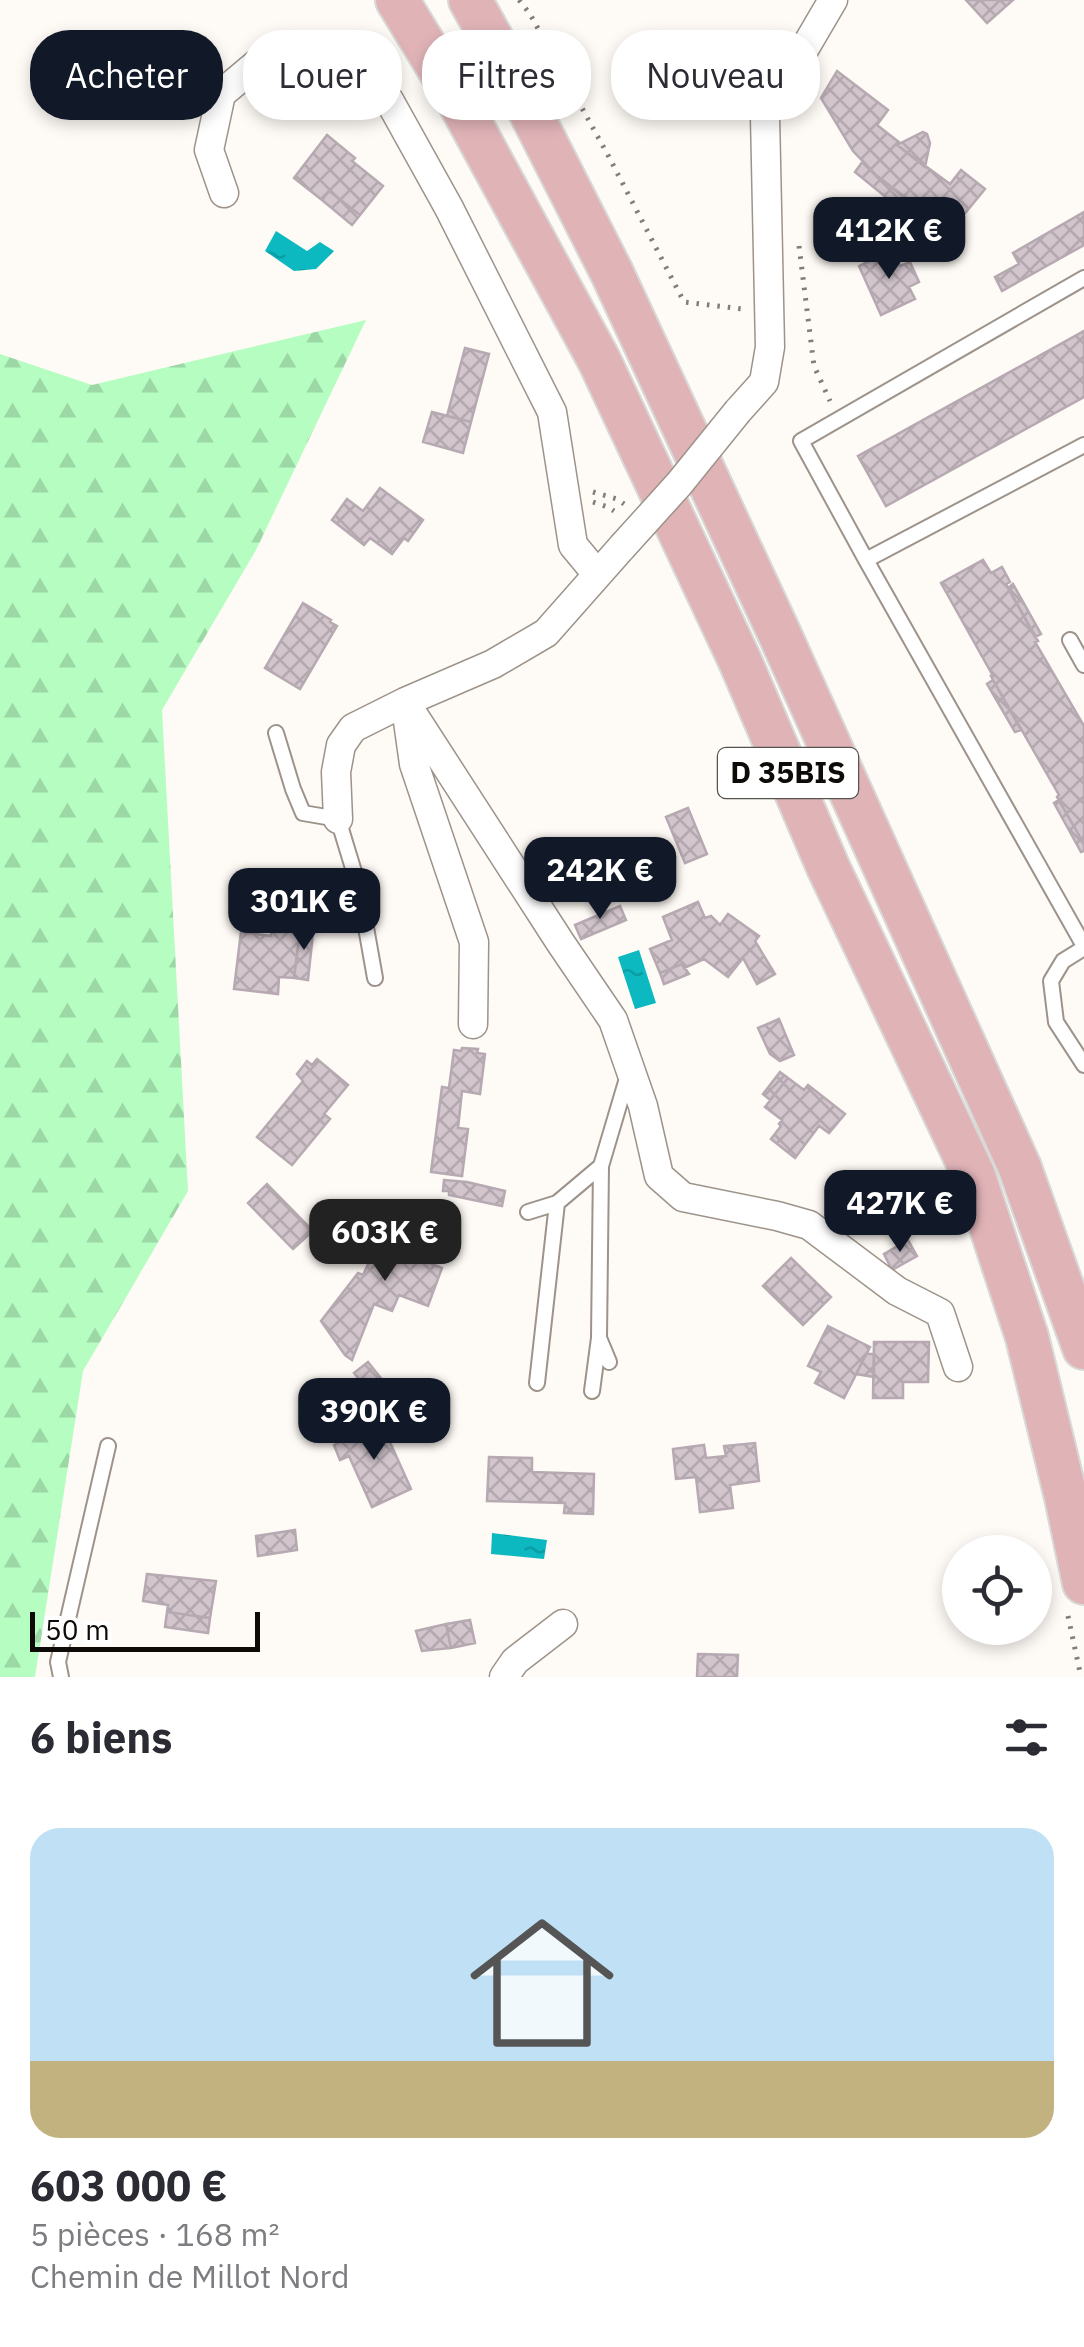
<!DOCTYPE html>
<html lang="fr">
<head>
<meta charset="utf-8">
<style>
	:root { --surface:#fff; --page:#f2f2f3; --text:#2b2b33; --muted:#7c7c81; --accent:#111827 }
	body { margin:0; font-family:"IBM Plex Sans",sans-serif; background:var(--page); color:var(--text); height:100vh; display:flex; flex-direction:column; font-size:38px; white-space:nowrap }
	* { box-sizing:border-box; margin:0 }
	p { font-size:32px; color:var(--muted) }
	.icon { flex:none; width:55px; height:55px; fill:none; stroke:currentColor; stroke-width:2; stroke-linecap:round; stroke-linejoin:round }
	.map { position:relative; height:1677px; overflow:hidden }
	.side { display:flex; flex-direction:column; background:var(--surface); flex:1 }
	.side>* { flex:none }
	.hud { position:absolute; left:30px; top:30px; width:1025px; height:90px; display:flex; gap:20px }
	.controls { position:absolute; left:942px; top:1535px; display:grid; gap:20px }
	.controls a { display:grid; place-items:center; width:110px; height:110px; border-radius:50%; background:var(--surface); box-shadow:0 5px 15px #0003; font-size:50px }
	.scale { position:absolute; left:30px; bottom:25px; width:230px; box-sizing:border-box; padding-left:10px; border:5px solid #0e0a07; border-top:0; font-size:28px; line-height:35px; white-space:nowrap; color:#0e0a07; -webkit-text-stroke:8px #fff; paint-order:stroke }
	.price { position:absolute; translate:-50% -85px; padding:0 22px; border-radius:20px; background:var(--accent); color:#fff; font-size:32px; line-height:65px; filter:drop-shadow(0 2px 5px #0008) }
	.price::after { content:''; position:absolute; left:50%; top:60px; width:30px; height:22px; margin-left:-15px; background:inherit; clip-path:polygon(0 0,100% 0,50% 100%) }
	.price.on { background:#222; color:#fff }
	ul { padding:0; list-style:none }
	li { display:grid; align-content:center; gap:20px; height:530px; padding:0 30px }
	li span { display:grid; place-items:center; height:310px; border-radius:30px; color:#555 }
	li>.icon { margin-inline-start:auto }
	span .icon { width:180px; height:180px; fill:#fffc; stroke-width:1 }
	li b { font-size:42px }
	h2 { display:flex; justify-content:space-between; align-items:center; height:120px; padding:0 30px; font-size:42px }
	.tag { padding:0 35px; border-radius:40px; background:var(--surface); box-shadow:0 5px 15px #0003; font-size:35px; line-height:90px }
	.tag.on { background:var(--accent); color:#fff }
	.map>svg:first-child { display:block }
</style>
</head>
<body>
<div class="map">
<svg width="1084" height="1677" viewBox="0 0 1084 1677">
	<defs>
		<pattern id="forest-firs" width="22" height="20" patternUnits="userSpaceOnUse" patternTransform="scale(2.5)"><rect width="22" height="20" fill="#b6fdc2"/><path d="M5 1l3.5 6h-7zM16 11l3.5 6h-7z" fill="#9bd8a5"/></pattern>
		<pattern id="water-ripples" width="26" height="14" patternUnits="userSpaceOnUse" patternTransform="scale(2.5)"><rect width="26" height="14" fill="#0cb9c0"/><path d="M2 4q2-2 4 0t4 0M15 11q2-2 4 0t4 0" fill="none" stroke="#0b9ea4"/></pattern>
		<pattern id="building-cross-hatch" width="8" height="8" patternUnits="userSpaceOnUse" patternTransform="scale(2.5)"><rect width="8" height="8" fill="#d2c5cc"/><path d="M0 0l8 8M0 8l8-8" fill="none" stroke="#b3a8ae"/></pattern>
	</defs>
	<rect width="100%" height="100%" fill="#fefaf5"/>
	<!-- forest -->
	<path fill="url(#forest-firs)" d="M 366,320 L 256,550 L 162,710 L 188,1191 L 83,1371 L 35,1677 L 0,1677 L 0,354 L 92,385 Z"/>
	<!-- water -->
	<path fill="url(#water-ripples)" d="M 276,231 L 307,251 L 320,242 L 334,251 L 316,269 L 294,271 L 265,251 Z
		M 639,950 L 656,1003 L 635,1009 L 618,957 Z
		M 492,1533 L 547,1540 L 544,1559 L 491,1554 Z"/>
	<!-- building -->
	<path fill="url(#building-cross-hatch)" stroke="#b6a9b1" stroke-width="2.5" d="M 966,0 L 1013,0 L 987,23 Z
		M 837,71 L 888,110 L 877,125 L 900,143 L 897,145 L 950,184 L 961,170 L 985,189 L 957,223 L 929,214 L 902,196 L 876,175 L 853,151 L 821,98 Z
		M 923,132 L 927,134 L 930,143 L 925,167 L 897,145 Z
		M 327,135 L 355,158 L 352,161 L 383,186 L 360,215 L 329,191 L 322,200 L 294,178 Z
		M 863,161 L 876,175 L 917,206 L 909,216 L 855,172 Z
		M 329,191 L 360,215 L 352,225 L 322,200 Z
		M 1084,212 L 1084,245 L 1002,291 L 995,277 L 1019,264 L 1013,253 Z
		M 893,250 L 900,266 L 910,262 L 919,282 L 909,287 L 915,299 L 881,315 L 859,266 Z
		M 1084,331 L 1084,397 L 886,506 L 858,456 Z
		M 465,348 L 489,354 L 471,422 L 447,416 Z
		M 432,412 L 471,422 L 463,453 L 423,442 Z
		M 380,488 L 423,520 L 408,541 L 404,538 L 392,554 L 370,538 L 364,545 L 332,520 L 347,499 L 363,511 Z
		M 983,560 L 991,573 L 1002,567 L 1010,582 L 1006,584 L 1038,641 L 1035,642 L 1084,726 L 1084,844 L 1057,797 L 1059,795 L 993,680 L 991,676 L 993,676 L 941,583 Z
		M 1013,584 L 1041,634 L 1035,637 L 1008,588 Z
		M 303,603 L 331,620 L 330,622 L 337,626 L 300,689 L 265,668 Z
		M 993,680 L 1021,730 L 1015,732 L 987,684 Z
		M 1059,800 L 1084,844 L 1084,851 L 1081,852 L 1054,803 Z
		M 688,808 L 707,854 L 685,863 L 666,817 Z
		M 698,902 L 705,918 L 711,916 L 720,925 L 728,914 L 759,936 L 755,941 L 775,974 L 757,984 L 743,958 L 728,977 L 704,959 L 684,968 L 682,964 L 660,973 L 650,949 L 672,940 L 663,917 Z
		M 620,906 L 626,920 L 581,939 L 575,925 Z
		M 288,907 L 310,922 L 299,938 L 294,978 L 279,977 L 278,994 L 234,989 L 241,932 L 271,936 L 272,924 L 277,924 Z
		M 310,922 L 314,924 L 308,980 L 294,978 L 299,938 Z
		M 682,964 L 689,974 L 664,984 L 660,973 Z
		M 779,1019 L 794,1055 L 780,1061 L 770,1054 L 758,1028 Z
		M 462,1048 L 478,1049 L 477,1053 L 485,1054 L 480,1094 L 462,1091 L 458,1128 L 468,1129 L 462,1176 L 431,1172 L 442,1087 L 449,1088 L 454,1050 L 461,1051 Z
		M 317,1059 L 348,1085 L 324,1114 L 330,1119 L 292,1165 L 257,1137 L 303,1081 L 297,1074 L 307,1061 L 312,1065 Z
		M 780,1072 L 788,1078 L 770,1100 L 763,1094 Z
		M 788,1078 L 804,1090 L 808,1085 L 845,1114 L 829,1133 L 819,1126 L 795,1158 L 771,1139 L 781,1126 L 779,1124 L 782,1120 L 765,1107 Z
		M 444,1180 L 467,1182 L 505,1191 L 502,1206 L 449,1195 L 449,1191 L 443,1191 Z
		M 267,1184 L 313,1231 L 293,1249 L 248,1203 Z
		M 392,1211 L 425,1224 L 420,1237 L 387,1224 Z
		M 387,1224 L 420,1237 L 423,1230 L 443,1238 L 432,1264 L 442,1268 L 428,1306 L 399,1295 L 392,1311 L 374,1304 L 352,1360 L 345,1355 L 321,1321 L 358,1273 L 363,1275 Z
		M 908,1240 L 917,1256 L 892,1270 L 884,1254 Z
		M 791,1258 L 831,1297 L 803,1325 L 763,1286 Z
		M 828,1326 L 870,1347 L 844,1398 L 815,1383 L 821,1372 L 808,1366 Z
		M 874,1342 L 929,1342 L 928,1382 L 903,1382 L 903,1398 L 873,1398 Z
		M 866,1354 L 874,1354 L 874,1377 L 856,1374 Z
		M 368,1362 L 388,1387 L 374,1398 L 354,1373 Z
		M 380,1420 L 411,1489 L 372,1507 L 349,1456 L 340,1460 L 334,1445 L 342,1441 L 340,1437 Z
		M 755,1443 L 759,1481 L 730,1485 L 733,1508 L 700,1512 L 696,1477 L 676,1479 L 673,1449 L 704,1445 L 706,1458 L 726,1456 L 724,1446 Z
		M 489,1457 L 532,1458 L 532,1472 L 594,1474 L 593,1514 L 564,1513 L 565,1503 L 487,1501 Z
		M 295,1530 L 297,1550 L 258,1556 L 256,1536 Z
		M 147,1574 L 216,1581 L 210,1618 L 167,1612 L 168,1605 L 143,1601 Z
		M 167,1612 L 210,1618 L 208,1633 L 165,1627 Z
		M 470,1620 L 475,1643 L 451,1648 L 446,1624 Z
		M 446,1624 L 451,1648 L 422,1651 L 416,1631 Z
		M 698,1654 L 738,1655 L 737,1677 L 697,1677 Z"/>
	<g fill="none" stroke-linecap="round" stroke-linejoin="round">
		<defs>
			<path id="lane" d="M 1084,278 L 801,441 L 866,560 L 1084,946
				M 866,560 L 1084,445
				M 1070,640 L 1084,665
				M 276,733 L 293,789 L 303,813 L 338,819 L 359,888 L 375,978
				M 1084,948 L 1063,961 L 1051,981 L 1056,1022 L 1084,1065
				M 528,1212 L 557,1203 L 601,1166
				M 609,1362 L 599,1338 L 601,1166 L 628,1075
				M 537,1383 L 557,1203
				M 592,1391 L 599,1338
				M 61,1677 L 58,1662 L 108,1446"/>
			<path id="street" d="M 224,193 L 209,150 L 221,94 L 264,58 L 303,55 L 354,67 L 389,100 L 449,208 L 552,412 L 573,545 L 597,574
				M 738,411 L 764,382 L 770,347 L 765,116 L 833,0
				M 405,702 L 560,942 L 613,1020 L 643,1106 L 659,1176 L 683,1197 L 777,1216 L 809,1225 L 897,1291 L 940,1313 L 958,1367
				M 407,714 L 414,764 L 474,942 L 473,1024
				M 338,819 L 336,772 L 341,745 L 353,728 L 405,702 L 493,664 L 546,633 L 622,547
				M 504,1677 L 515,1661 L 563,1624"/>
			<path id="primary" d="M 397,0 L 458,100 L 599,360 L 740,661 L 828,867 L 974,1176 L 1027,1337 L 1066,1497 L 1084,1583
				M 470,0 L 507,66 L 612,273 L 780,635 L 1020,1168 L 1084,1348"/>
		</defs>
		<!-- lane casing -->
		<use href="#lane" stroke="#9d938a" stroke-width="18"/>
		<!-- street casing -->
		<use href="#street" stroke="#9d938a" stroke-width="31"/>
		<!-- primary casing -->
		<use href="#primary" stroke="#d8d8d7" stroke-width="46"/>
		<!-- path -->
		<path stroke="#817d79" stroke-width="5" stroke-dasharray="2.5 8" stroke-linecap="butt" d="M 519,0 L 530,14 L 609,157 L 684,302 L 742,309
			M 799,246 L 814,366 L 830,401
			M 593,492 L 617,499 L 624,504
			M 593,502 L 608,507 L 614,511
			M 1068,1616 L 1081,1677"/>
		<!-- lane -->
		<use href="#lane" stroke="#fff" stroke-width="14"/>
		<!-- street -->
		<use href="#street" stroke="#fff" stroke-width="28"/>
		<!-- primary -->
		<use href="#primary" stroke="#e0b3b7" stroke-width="42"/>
		<defs>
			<path id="street-bridge" d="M 622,547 L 679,484 L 738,411"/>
		</defs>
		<!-- street-bridge casing -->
		<use href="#street-bridge" stroke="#9d938a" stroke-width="31" stroke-linecap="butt"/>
		<!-- street-bridge -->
		<use href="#street-bridge" stroke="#fff" stroke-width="28"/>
	</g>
	<g text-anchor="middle" stroke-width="10" stroke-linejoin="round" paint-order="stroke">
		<!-- shield labels -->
		<rect fill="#fff" stroke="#565451" stroke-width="2.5" x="718" y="748" width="140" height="50" rx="8"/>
		<g font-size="30" font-weight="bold" fill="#0e0a07">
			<text x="788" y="783">D 35BIS</text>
		</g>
	</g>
</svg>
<div class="controls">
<a><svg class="icon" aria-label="locate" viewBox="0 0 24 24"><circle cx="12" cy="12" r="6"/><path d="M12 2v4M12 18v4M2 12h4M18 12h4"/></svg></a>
</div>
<div class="scale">50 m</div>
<b class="price" style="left:889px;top:282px">412K €</b>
<b class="price" style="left:600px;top:922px">242K €</b>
<b class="price" style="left:304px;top:953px">301K €</b>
<b class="price" style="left:900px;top:1255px">427K €</b>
<b class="price on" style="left:385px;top:1284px">603K €</b>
<b class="price" style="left:374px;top:1463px">390K €</b>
<div class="hud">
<a class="tag on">Acheter</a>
<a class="tag">Louer</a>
<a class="tag">Filtres</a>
<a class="tag">Nouveau</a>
</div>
</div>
<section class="side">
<h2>6 biens<svg class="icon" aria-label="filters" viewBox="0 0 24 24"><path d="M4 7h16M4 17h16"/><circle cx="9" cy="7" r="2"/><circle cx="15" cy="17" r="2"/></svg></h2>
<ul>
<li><span style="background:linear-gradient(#bfe0f5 75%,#c2b280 0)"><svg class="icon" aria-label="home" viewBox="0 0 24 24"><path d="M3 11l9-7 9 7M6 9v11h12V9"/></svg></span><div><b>603 000 €</b><p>5 pièces · 168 m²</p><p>Chemin de Millot Nord</p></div></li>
</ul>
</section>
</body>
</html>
